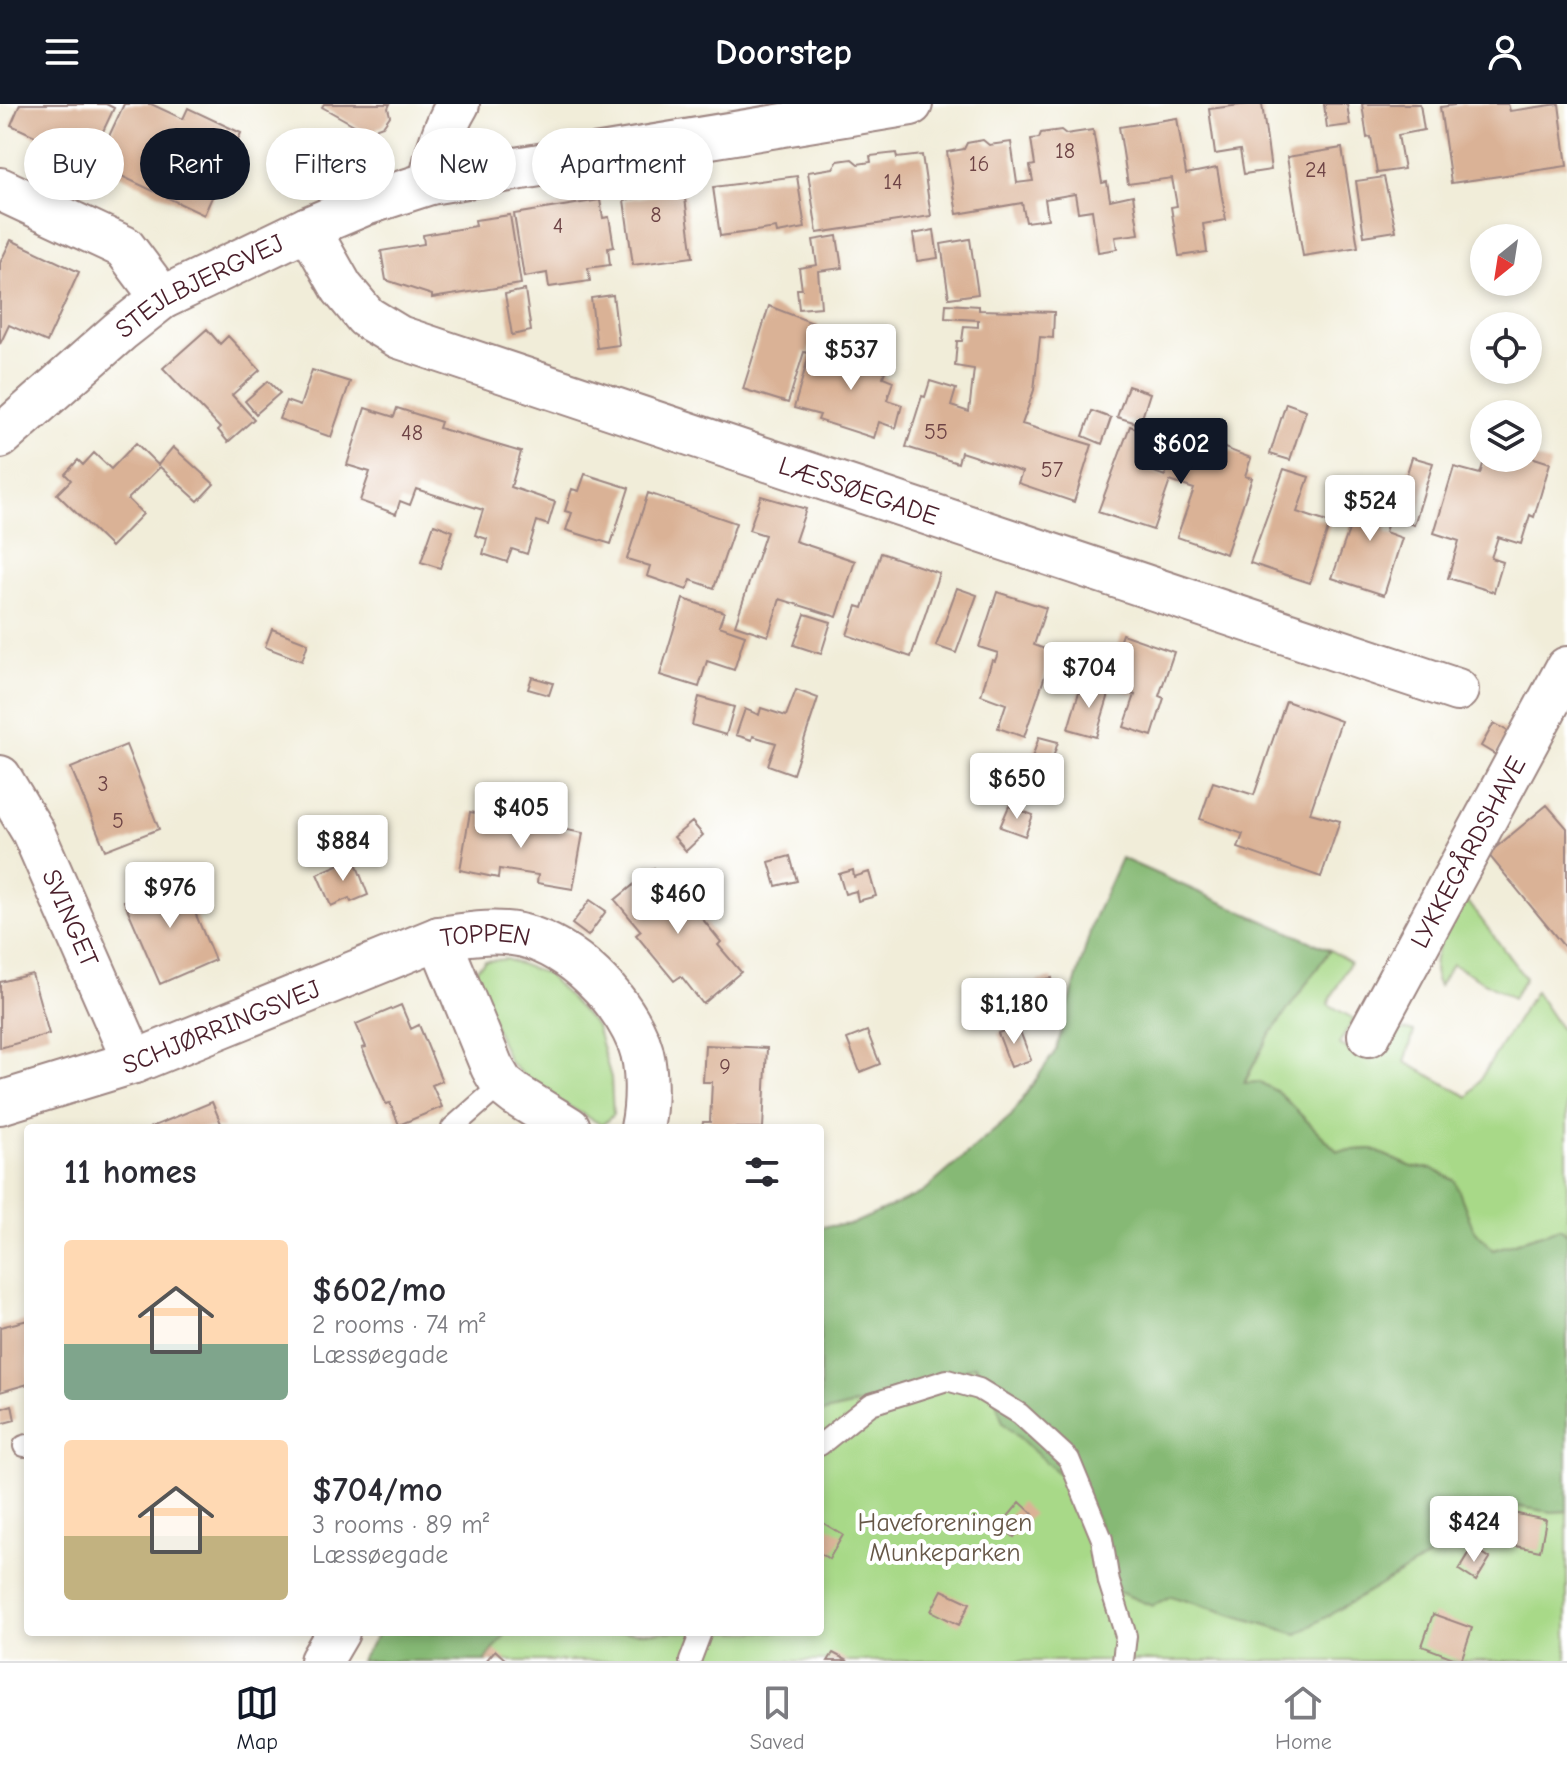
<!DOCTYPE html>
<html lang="en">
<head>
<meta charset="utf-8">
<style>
	:root { --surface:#fff; --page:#f2f2f3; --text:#2b2b33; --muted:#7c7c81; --line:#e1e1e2; --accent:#111827 }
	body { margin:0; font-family:"Comic Neue",sans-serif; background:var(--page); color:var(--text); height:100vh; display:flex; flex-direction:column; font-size:30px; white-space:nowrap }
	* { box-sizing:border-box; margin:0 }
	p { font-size:26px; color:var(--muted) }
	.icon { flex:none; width:44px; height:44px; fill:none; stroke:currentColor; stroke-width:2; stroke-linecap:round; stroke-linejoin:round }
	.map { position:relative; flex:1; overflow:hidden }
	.drawer { position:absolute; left:24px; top:1020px; width:800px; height:512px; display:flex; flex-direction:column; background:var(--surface); border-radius:8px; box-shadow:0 4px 12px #0003 }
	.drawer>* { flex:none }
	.guide { position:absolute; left:24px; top:24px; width:800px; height:72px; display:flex; gap:16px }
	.needle { width:52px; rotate:210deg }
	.controls { position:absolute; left:1470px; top:120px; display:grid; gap:16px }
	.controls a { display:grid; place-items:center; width:72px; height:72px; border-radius:50%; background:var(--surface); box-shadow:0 4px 12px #0003; font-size:40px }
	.price { position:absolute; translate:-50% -68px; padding:0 18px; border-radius:8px; background:#fff; color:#222; font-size:26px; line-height:52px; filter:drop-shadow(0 2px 4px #0008) }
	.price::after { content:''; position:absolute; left:50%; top:48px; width:24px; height:18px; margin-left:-12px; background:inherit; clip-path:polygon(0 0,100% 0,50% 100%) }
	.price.active { background:var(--accent); color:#fff }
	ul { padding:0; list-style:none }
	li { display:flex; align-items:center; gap:24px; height:200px; padding:0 40px }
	li span { display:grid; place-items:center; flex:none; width:224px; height:160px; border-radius:8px; color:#555 }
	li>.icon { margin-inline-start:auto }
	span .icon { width:96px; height:96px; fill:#fffc; stroke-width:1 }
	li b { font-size:34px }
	h2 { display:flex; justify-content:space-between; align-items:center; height:96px; padding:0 40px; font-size:34px }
	.pill { padding:0 28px; border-radius:36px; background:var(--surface); box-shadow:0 4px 12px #0003; font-size:28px; line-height:72px }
	.pill.active { background:var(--accent); color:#fff }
	header { display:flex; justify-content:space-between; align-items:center; height:104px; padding:0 40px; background:var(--accent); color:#fff; font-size:36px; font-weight:600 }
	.menu { display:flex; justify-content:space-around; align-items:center; height:112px; border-top:2px solid var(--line); background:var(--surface); font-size:22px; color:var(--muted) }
	.menu a { display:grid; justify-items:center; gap:4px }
	.menu .active { color:var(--accent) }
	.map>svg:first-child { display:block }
</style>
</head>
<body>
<header><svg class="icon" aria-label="menu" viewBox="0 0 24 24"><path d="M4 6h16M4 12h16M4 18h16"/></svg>Doorstep<svg class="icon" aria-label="person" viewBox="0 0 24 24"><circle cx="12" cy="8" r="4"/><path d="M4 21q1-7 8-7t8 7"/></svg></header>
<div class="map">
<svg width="1567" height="1557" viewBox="0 0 1567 1557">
	<rect width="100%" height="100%" fill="#fff"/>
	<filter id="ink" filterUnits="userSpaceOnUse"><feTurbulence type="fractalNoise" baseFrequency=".0125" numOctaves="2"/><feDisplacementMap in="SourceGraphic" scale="16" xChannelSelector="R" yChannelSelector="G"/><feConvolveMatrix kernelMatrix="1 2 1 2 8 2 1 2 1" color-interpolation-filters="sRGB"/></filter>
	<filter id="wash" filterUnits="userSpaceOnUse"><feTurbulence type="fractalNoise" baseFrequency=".006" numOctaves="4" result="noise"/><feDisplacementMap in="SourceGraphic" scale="32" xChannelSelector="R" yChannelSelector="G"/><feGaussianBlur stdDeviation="1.8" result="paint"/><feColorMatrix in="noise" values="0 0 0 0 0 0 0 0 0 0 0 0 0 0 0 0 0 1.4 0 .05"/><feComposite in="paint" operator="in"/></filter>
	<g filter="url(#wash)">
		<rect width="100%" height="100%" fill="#f1edd9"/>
		<!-- green -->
		<path fill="#a8d988" stroke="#797c5a" stroke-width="2" d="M 1466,795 L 1525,874 L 1513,894 L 1452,860 L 1439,882 C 1422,853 1452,821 1466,795 Z
			M 1330,846 L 1350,858 L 1328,900 L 1354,915 L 1339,940 L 1370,957 C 1381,942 1392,920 1414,928 L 1405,958 L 1469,993 L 1535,887 L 1567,935 L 1567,1130 L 1560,1124 L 1493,1147 L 1473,1125 L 1454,1076 L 1433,1065 L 1412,1063 L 1371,1045 L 1337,1047 L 1278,988 L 1244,980 L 1267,935 Z
			M 506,855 L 547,870 L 596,922 L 611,974 L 613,1011 L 602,1021 L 537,984 L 509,958 L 473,868 L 485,857 Z
			M 974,1261 L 1072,1382 L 1171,1492 L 1297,1530 L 1515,1402 L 1551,1408 L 1567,1407 L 1567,1557 L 485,1557 L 507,1528 L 820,1528 L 820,1309 L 913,1288 Z"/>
		<!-- forest -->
		<path fill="#86b974" stroke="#686c50" stroke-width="2" d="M 1121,754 L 1330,846 L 1267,935 L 1244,979 L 1259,978 L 1278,988 L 1337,1047 L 1371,1045 L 1412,1063 L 1433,1065 L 1455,1077 L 1473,1124 L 1493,1146 L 1560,1124 L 1567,1130 L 1567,1407 L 1551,1408 L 1515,1402 L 1297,1530 L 1171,1492 L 1152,1502 L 1100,1480 L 1098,1416 L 1072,1382 L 1003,1319 L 992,1285 L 975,1261 L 913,1288 L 820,1309 L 820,1123 L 852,1120 L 922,1089 L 1011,1012 L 1056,946 L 1094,814 Z
			M 379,1528 L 507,1528 L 485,1557 L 360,1557 Z"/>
		<g id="blocks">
			<!-- building -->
			<path fill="#dab296" d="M 20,0 L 106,0 L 114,4 L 89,57 L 11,21 Z
				M 124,0 L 151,0 L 183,15 L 188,4 L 241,29 L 204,111 L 96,60 Z
				M 324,0 L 390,0 L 388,4 L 390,12 L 383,22 L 377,24 L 372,31 L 322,3 Z
				M 1248,0 L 1262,0 L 1271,66 L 1244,70 L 1240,46 L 1215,50 L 1209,5 Z
				M 1324,0 L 1347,0 L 1350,21 L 1327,24 Z
				M 1362,0 L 1420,0 L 1424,26 L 1398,31 L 1404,65 L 1377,69 L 1371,33 L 1367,34 Z
				M 1462,0 L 1508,0 L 1510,7 L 1559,0 L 1567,62 L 1451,79 L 1440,3 Z
				M 1177,14 L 1186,70 L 1217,64 L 1226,116 L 1203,120 L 1207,148 L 1179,152 L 1171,103 L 1177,102 L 1172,74 L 1128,80 L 1119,23 Z
				M 1061,26 L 1066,30 L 1093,26 L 1102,79 L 1107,78 L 1110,96 L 1133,91 L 1139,130 L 1115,133 L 1117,145 L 1098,148 L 1092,106 L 1078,108 L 1075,90 L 1045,95 L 1048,115 L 1026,118 L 1022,99 L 957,110 L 947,48 L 964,45 L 967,39 L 983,36 L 989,41 L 1011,38 L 1017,79 L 1033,77 L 1030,62 L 1035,61 L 1031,35 L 1039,34 L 1041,29 Z
				M 1342,44 L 1358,143 L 1303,152 L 1287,53 Z
				M 896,49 L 897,54 L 922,51 L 931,112 L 817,129 L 808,68 L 833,64 L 838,57 L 852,55 L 858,60 L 871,58 L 870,52 Z
				M 797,72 L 805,124 L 777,129 L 776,124 L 720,132 L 713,83 Z
				M 1384,73 L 1396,127 L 1364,132 L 1356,77 Z
				M 684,87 L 693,153 L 633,161 L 624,96 Z
				M 600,96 L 603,114 L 609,113 L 614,143 L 608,144 L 610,161 L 588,164 L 590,177 L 549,183 L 547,169 L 524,173 L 514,110 Z
				M 510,111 L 521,180 L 432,194 L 432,191 L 386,176 L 381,147 L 424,140 L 423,131 L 476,122 L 475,116 Z
				M 934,126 L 938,154 L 917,157 L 913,130 Z
				M 837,132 L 842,164 L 818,167 L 821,203 L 799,205 L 797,185 L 802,185 L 799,164 L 817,161 L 813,136 Z
				M 970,135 L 978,190 L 949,194 L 941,140 Z
				M 11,136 L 79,168 L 47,238 L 9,221 L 0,240 L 0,159 Z
				M 525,186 L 531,227 L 512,231 L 505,190 Z
				M 613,191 L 619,241 L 597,244 L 591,194 Z
				M 946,200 L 979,202 L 979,206 L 1054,208 L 1053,234 L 1040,233 L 1034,286 L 1022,320 L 1092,341 L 1074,398 L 1018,379 L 1022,368 L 961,348 L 958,359 L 906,343 L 922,292 L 925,293 L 930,277 L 956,285 L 951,302 L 969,308 L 974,265 L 955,262 L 957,237 L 962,237 L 964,222 L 978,223 L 978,216 L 945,214 Z
				M 769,202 L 818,221 L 808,249 L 804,248 L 788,299 L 743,285 Z
				M 207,225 L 220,240 L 228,232 L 260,266 L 232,291 L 254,315 L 228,338 L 218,326 L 220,324 L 163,264 Z
				M 867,235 L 893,243 L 883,273 L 893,277 L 887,296 L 902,301 L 896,324 L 879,318 L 874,334 L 818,316 L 820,311 L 794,304 L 809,251 L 857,266 Z
				M 312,266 L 350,278 L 331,333 L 279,315 L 286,297 L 300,302 Z
				M 268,277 L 280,289 L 256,310 L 245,297 Z
				M 1128,282 L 1150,289 L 1140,320 L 1117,313 Z
				M 1286,299 L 1306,306 L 1290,356 L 1270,350 Z
				M 365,304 L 394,313 L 397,304 L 441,318 L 439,324 L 521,348 L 511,383 L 555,398 L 548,421 L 537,417 L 527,450 L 512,445 L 507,458 L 483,450 L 487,435 L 475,431 L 483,406 L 416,385 L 410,401 L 400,397 L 396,410 L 360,397 L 370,368 L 347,361 Z
				M 1092,307 L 1111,314 L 1102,340 L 1083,332 Z
				M 1182,321 L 1221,334 L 1219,342 L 1251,354 L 1245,372 L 1252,374 L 1226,450 L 1177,433 L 1194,385 L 1170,377 L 1153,426 L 1098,408 L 1130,322 L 1154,331 L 1143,364 L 1165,372 Z
				M 136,339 L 158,361 L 173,343 L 214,380 L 198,397 L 160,363 L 128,395 L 143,410 L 111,443 L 57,390 L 71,376 L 65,370 L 78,356 L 83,361 L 94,349 L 111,365 Z
				M 1528,352 L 1550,359 L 1534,413 L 1530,411 L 1521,440 L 1498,433 L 1491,454 L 1503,458 L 1494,488 L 1448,474 L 1459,437 L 1434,429 L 1454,363 L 1480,370 L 1485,354 L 1506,354 L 1518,358 L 1519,354 Z
				M 1412,353 L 1433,359 L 1414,421 L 1393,415 Z
				M 1284,365 L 1309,373 L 1297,408 L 1330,419 L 1310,479 L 1250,459 Z
				M 585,370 L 629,384 L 611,440 L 566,426 L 572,409 L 565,407 L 572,385 L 579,387 Z
				M 1365,380 L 1397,390 L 1385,428 L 1402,434 L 1384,491 L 1332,474 Z
				M 648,389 L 736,419 L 714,484 L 691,476 L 687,486 L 647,472 L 650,462 L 627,455 Z
				M 761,392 L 806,405 L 795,437 L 855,457 L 837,513 L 780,495 L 768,532 L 735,521 L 765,431 L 749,426 Z
				M 434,420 L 453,427 L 440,464 L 421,458 Z
				M 881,449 L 939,469 L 911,553 L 847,531 L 857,502 L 863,504 Z
				M 957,484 L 977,491 L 956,549 L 936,542 Z
				M 997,488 L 1046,504 L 1034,541 L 1053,548 L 1024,633 L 998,624 L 1006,600 L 981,591 L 992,556 L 995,557 L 998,549 L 979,543 Z
				M 683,495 L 724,508 L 719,522 L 745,531 L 734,566 L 707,557 L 699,583 L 660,571 Z
				M 805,510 L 831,518 L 821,550 L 794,541 Z
				M 272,525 L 308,539 L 302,557 L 265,543 Z
				M 1122,530 L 1174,548 L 1159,592 L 1164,594 L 1152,632 L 1124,623 L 1135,591 L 1105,581 Z
				M 532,573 L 553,579 L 549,591 L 528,585 Z
				M 1082,578 L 1110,587 L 1096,633 L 1068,625 Z
				M 796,586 L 818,594 L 793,670 L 768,661 L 776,639 L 753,632 L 752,636 L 736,631 L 745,605 L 759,611 L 761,604 L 786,612 Z
				M 699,593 L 734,603 L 726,631 L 692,621 Z
				M 1286,597 L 1341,617 L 1310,709 L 1340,717 L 1321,773 L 1238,744 L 1243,730 L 1200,715 L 1213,678 L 1254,691 Z
				M 1494,619 L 1509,628 L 1496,651 L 1481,642 Z
				M 1039,633 L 1058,638 L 1049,666 L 1030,660 Z
				M 126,641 L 159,725 L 105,746 L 71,664 Z
				M 1547,701 L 1567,724 L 1567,846 L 1488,750 Z
				M 1009,702 L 1033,711 L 1025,732 L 1000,723 Z
				M 470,708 L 583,729 L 573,785 L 537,779 L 538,771 L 499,765 L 498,774 L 460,766 Z
				M 692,718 L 703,731 L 686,747 L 674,733 Z
				M 790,752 L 797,777 L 776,782 L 769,758 Z
				M 354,754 L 368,791 L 351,798 L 349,794 L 331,802 L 317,770 Z
				M 654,764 L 679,796 L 684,792 L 721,838 L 718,841 L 741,868 L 703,900 L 681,872 L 674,877 L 636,831 L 641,827 L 615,796 Z
				M 853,766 L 854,773 L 869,768 L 876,792 L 858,797 L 856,787 L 845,790 L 839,770 Z
				M 180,773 L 215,856 L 160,880 L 124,797 Z
				M 590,796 L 606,807 L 588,832 L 572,820 Z
				M 32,870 L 49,930 L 0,944 L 0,878 Z
				M 1052,874 L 1054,890 L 1039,892 L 1037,877 Z
				M 401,901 L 411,925 L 419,921 L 442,977 L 432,981 L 442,1003 L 399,1021 L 390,999 L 386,1000 L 362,944 L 366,943 L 356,920 Z
				M 1018,922 L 1031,956 L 1011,963 L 998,929 Z
				M 867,927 L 880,960 L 860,968 L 847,935 Z
				M 705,941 L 767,944 L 763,1024 L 702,1024 L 703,1018 L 710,1018 L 712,978 L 703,978 Z
				M 212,998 L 223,1024 L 149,1024 Z
				M 28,1216 L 28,1280 L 0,1288 L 0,1223 Z
				M 12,1301 L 15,1316 L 0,1320 L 0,1305 Z
				M 1020,1398 L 1033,1410 L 1014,1433 L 1000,1422 Z
				M 1513,1409 L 1546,1416 L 1540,1447 L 1506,1440 Z
				M 820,1417 L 843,1431 L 829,1455 L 820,1449 Z
				M 1473,1443 L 1490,1454 L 1476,1477 L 1459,1466 Z
				M 942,1486 L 970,1499 L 959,1521 L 931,1507 Z
				M 1433,1510 L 1472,1524 L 1461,1557 L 1422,1542 Z
				M 495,1546 L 507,1557 L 486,1557 Z
				M 833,1549 L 848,1557 L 828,1557 Z"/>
		</g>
	</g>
	<g filter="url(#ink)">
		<use href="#blocks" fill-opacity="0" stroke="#9e8682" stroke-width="2"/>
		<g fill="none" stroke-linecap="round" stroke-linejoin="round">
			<defs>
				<path id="service" d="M 452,1024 L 502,980
					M 820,1341 L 871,1300 L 947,1276 L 979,1285 L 1020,1310 L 1069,1355 L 1102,1435 L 1109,1478 L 1126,1532 L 1123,1557
					M 24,1342 L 28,1341
					M 690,1557 L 701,1528"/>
				<g id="minor">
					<path d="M 430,79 C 436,50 443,25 458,0"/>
					<path d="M 0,85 L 124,143 L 162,194"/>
					<path id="s1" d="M 308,124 L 342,184 L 366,213 L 399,233 L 1457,586"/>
					<path id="s2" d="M 0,333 L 120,227 L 162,194 L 308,124 L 365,100 L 430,79 L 911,0"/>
					<path id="s3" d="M 0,673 L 33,728 L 134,958"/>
					<path d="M 439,834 L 492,963 L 502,980 L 516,991 L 569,1024"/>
					<path id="s4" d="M 1369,931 L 1567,564"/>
					<path id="s5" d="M 0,999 L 134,958 L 439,834 C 468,830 496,825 524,832 C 574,845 620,893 639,939 C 648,962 647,1000 642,1024"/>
					<path d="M 321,1557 L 338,1528"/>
				</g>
			</defs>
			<!-- service casing -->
			<use href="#service" stroke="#9e8682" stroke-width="24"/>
			<!-- minor casing -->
			<use href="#minor" stroke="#9e8682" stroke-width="46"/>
			<!-- service -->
			<use href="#service" stroke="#fff" stroke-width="20"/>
			<!-- minor -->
			<use href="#minor" stroke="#fff" stroke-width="42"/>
		</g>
	</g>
	<g text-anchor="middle" stroke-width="8" stroke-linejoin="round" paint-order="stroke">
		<!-- number labels -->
		<g font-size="22" fill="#6e4446">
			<text x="1065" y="54">18</text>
			<text x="979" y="67">16</text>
			<text x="1316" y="73">24</text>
			<text x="893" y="85">14</text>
			<text x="656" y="118">8</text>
			<text x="558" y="129">4</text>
			<text x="936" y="335">55</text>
			<text x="412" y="336">48</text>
			<text x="1052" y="373">57</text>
			<text x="103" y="687">3</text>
			<text x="118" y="724">5</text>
			<text x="725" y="970">9</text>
		</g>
		<!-- street labels -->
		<g font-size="26" fill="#4a1f2b" stroke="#fff">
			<text dy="9" stroke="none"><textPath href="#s2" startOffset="252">STEJLBJERGVEJ</textPath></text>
			<text dy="9" stroke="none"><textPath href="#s1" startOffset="630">LÆSSØEGADE</textPath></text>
			<text dy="9" stroke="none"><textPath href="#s4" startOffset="208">LYKKEGÅRDSHAVE</textPath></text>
			<text dy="9" stroke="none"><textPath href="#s3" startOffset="158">SVINGET</textPath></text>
			<text dy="9" stroke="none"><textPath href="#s5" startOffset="516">TOPPEN</textPath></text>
			<text dy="9" stroke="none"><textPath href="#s5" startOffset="234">SCHJØRRINGSVEJ</textPath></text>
		</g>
		<!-- park labels -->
		<g font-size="26" fill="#665747" stroke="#fff">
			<text x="945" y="1427">Haveforeningen<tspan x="945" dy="30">Munkeparken</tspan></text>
		</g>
	</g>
</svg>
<div class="controls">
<a><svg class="needle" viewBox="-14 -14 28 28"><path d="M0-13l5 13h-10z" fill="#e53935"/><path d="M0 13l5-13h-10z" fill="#7c7c81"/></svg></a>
<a><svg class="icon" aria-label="locate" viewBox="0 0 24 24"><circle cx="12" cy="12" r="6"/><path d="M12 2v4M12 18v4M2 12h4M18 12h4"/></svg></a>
<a><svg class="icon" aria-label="layers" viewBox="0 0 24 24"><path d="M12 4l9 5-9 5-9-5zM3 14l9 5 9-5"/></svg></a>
</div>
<b class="price" style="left:851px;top:288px">$537</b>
<b class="price active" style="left:1181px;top:382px">$602</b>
<b class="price" style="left:1370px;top:439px">$524</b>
<b class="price" style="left:1089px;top:606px">$704</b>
<b class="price" style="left:1017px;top:717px">$650</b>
<b class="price" style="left:521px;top:746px">$405</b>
<b class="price" style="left:343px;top:779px">$884</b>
<b class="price" style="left:170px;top:826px">$976</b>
<b class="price" style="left:678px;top:832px">$460</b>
<b class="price" style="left:1014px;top:942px">$1,180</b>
<b class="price" style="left:1474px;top:1460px">$424</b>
<div class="guide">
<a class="pill">Buy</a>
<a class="pill active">Rent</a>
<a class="pill">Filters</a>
<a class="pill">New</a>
<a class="pill">Apartment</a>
</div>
<section class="drawer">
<h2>11 homes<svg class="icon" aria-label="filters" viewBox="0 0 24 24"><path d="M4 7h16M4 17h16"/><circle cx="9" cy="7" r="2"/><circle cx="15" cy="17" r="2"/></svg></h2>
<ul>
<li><span style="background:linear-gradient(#ffd9b3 65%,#7fa58c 0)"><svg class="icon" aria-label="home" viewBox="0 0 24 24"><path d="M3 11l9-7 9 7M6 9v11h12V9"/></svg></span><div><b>$602/mo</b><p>2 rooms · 74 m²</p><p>Læssøegade</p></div></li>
<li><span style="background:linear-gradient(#ffd9b3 60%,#c2b280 0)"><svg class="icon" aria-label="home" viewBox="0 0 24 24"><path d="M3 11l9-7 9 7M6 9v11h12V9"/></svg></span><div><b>$704/mo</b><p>3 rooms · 89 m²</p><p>Læssøegade</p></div></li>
</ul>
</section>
</div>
<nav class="menu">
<a class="active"><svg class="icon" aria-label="map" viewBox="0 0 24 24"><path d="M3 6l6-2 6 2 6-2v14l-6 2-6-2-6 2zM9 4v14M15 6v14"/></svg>Map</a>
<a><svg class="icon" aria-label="saved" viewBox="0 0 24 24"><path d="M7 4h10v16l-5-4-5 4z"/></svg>Saved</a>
<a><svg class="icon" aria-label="home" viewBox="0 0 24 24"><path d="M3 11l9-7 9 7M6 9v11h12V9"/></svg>Home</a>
</nav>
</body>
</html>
